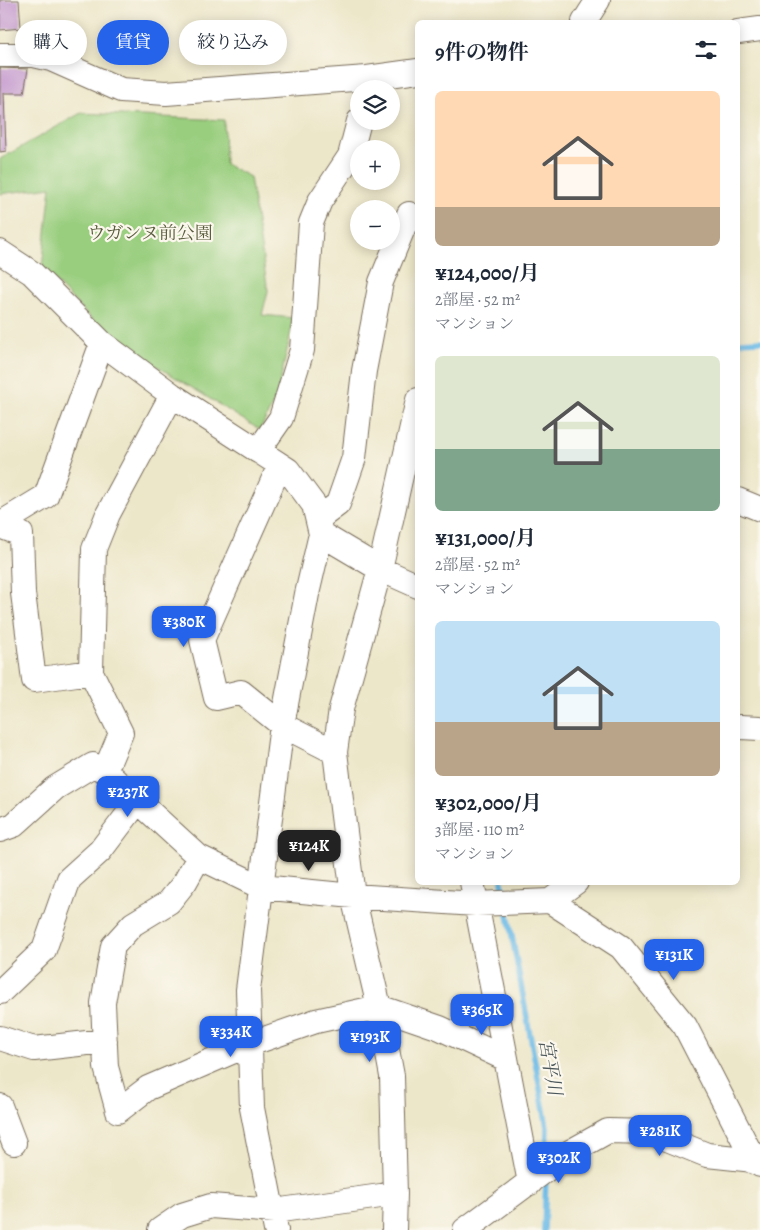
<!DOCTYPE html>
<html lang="ja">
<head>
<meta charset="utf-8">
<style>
	:root { --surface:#fff; --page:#f6f6f7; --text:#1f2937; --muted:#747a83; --accent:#2563eb }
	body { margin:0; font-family:Alegreya,"Noto Serif JP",serif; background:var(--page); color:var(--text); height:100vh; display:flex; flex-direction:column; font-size:19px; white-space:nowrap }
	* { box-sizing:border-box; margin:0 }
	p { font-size:16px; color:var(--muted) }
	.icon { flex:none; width:28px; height:28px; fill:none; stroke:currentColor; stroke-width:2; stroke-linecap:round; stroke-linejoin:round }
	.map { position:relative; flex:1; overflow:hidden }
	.drawer { position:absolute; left:415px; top:20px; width:325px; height:865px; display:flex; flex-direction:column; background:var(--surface); border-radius:8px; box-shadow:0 2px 12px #0003 }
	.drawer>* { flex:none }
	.top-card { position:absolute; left:15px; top:20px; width:325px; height:45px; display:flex; gap:10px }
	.controls { position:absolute; left:350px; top:80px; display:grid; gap:10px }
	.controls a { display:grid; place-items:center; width:50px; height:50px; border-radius:50%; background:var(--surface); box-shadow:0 2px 12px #0003; font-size:25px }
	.price { position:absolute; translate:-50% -42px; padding:0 11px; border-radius:10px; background:var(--accent); color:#fff; font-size:16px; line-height:32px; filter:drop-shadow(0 1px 2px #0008) }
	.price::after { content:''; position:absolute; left:50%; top:30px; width:15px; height:11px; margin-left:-8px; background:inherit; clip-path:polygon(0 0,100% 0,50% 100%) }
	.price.current { background:#222; color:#fff }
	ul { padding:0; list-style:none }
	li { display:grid; align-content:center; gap:10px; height:265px; padding:0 20px }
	li span { display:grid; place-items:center; height:155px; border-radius:8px; color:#555 }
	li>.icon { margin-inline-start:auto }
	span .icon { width:90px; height:90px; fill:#fffc; stroke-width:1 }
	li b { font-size:21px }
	h2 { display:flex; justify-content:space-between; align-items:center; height:60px; padding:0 20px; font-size:21px }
	.pill { padding:0 18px; border-radius:22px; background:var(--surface); box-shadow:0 2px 12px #0003; font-size:18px; line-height:45px }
	.pill.current { background:var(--accent); color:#fff }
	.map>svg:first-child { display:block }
</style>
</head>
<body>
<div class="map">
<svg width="760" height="1230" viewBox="0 0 760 1230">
	<rect width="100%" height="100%" fill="#fbf7ec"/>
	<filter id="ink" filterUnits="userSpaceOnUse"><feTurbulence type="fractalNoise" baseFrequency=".02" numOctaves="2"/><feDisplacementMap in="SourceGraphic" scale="10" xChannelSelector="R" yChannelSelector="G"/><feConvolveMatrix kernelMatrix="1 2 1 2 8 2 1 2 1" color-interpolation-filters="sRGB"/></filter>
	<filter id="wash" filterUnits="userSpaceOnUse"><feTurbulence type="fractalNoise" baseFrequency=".0096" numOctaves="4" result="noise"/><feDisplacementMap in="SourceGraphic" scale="20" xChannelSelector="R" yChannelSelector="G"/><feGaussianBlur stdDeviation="1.12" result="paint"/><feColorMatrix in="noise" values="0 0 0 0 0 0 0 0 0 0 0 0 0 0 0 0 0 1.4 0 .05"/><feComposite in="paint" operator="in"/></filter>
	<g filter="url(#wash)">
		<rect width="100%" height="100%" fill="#ede7ca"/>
		<!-- green -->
		<path fill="#99ce7e" stroke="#6a7c4e" d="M 81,113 L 224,120 L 225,164 L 250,177 L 268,291 L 262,315 L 294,318 L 277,396 L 260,430 L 107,335 L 42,268 L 51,187 L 0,194 L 0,159 Z"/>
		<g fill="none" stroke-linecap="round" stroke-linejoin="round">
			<!-- stream -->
			<path stroke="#6dbbe7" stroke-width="5.5" d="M 738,342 L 760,341
				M 502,882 L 505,898
				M 507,909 L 547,1127 L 546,1161
				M 544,1230 L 546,1178"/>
		</g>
		<g id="blocks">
			<!-- building -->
			<path fill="#c296ce" d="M 0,0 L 19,0 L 21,28 L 0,30 Z
				M 0,68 L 28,69 L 24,93 L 4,93 L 6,151 L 0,152 Z"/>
		</g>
	</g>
	<g filter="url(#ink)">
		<use href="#blocks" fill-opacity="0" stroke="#796c5a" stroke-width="1"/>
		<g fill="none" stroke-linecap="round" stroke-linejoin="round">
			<defs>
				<path id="minor" d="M 584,22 L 598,0
					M 738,32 L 760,29
					M 0,55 L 34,55 L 51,59 L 121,90 L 166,93 L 367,78 L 418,71
					M 0,252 L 32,273 L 102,343 L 172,395 L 288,470 L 314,505 L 321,534 L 307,594 L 282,725 L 248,990 L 252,1108 L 276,1230
					M 258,451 L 281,418 L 302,350 L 311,223 L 320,201 L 350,156 L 359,121
					M 280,465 L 202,640 L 216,698 L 241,692 L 282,725 L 335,752
					M 738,500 L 760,509
					M 318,519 L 338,504 L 354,458 L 364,371 L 381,282 L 409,214 L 418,219
					M 0,524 L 46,496 L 102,343
					M 0,526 L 21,534 L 23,593 L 34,680 L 91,672
					M 321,534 L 380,569 L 418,586
					M 740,727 L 760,728
					M 105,771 L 121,733 L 91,672 L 94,549 L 108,514 L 172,395
					M 0,830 L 14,825 L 55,788 L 93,765 L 105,771 L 199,857 L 261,887 L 353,896 L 476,904 L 550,901 L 621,947 L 685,1026 L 754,1160 L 760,1165
					M 199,857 L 185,882 L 169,902 L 133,924 L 113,946 L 103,1003 L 106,1067 L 118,1111 L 148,1088 L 250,1044 L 316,1021 L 379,1007 L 440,1028 L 506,1059
					M 472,882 L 530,1183
					M 550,901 L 576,882
					M 0,992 L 44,950 L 69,879 L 100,851 L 138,801
					M 0,1038 L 34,1049 L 105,1041
					M 0,1106 L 14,1143
					M 160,1230 L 182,1215 L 211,1206 L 274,1211 L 395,1194
					M 394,1230 L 395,1194 L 392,1076 L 379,1007 L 353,896 L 335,752 L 341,709 L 380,569 L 418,400
					M 465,1230 L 570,1152 L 608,1131 L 650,1132 L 707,1155 L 754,1160"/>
				<path id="tertiary" d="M 754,1160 L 760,1158"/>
			</defs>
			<!-- minor casing -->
			<use href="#minor" stroke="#796c5a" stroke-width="26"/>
			<!-- tertiary casing -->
			<use href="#tertiary" stroke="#796c5a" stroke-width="29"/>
			<!-- minor -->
			<use href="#minor" stroke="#fff" stroke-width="24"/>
			<!-- tertiary -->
			<use href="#tertiary" stroke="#fff" stroke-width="28"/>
		</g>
	</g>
	<g text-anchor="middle" stroke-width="4.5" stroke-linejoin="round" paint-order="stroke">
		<!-- park labels -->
		<g font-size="18" fill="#575b3b" stroke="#fbf7ec">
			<text x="150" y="239">ウガンヌ前公園</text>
		</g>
		<!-- water labels -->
		<g font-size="19" font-style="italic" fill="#4a565a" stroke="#fbf7ec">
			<text transform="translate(551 1067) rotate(80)" y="7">宮平川</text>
		</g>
	</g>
</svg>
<div class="controls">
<a><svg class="icon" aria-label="layers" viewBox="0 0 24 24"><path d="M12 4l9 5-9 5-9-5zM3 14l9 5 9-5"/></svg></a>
<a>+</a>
<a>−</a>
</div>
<b class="price" style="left:184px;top:648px">¥380K</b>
<b class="price" style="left:128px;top:818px">¥237K</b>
<b class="price current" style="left:309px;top:872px">¥124K</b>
<b class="price" style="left:674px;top:981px">¥131K</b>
<b class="price" style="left:482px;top:1036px">¥365K</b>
<b class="price" style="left:231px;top:1058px">¥334K</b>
<b class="price" style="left:370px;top:1063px">¥193K</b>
<b class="price" style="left:660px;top:1157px">¥281K</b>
<b class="price" style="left:559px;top:1184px">¥302K</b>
<div class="top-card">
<a class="pill">購入</a>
<a class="pill current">賃貸</a>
<a class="pill">絞り込み</a>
</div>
<section class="drawer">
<h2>9件の物件<svg class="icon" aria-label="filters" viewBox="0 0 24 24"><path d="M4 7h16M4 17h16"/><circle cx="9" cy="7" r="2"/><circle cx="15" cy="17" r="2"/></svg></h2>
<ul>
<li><span style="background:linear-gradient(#ffd9b3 75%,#b9a48a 0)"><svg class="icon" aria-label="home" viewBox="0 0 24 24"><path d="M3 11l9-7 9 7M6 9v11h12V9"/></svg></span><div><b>¥124,000/月</b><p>2部屋 · 52 m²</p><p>マンション</p></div></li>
<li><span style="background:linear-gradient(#dfe7d0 60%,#7fa58c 0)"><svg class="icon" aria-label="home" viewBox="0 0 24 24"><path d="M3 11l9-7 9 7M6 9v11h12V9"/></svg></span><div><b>¥131,000/月</b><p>2部屋 · 52 m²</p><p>マンション</p></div></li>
<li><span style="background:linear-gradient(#bfe0f5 65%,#b9a48a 0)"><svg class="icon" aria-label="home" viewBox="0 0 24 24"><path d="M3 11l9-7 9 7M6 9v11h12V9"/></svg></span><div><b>¥302,000/月</b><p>3部屋 · 110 m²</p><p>マンション</p></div></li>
</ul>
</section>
</div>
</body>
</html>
